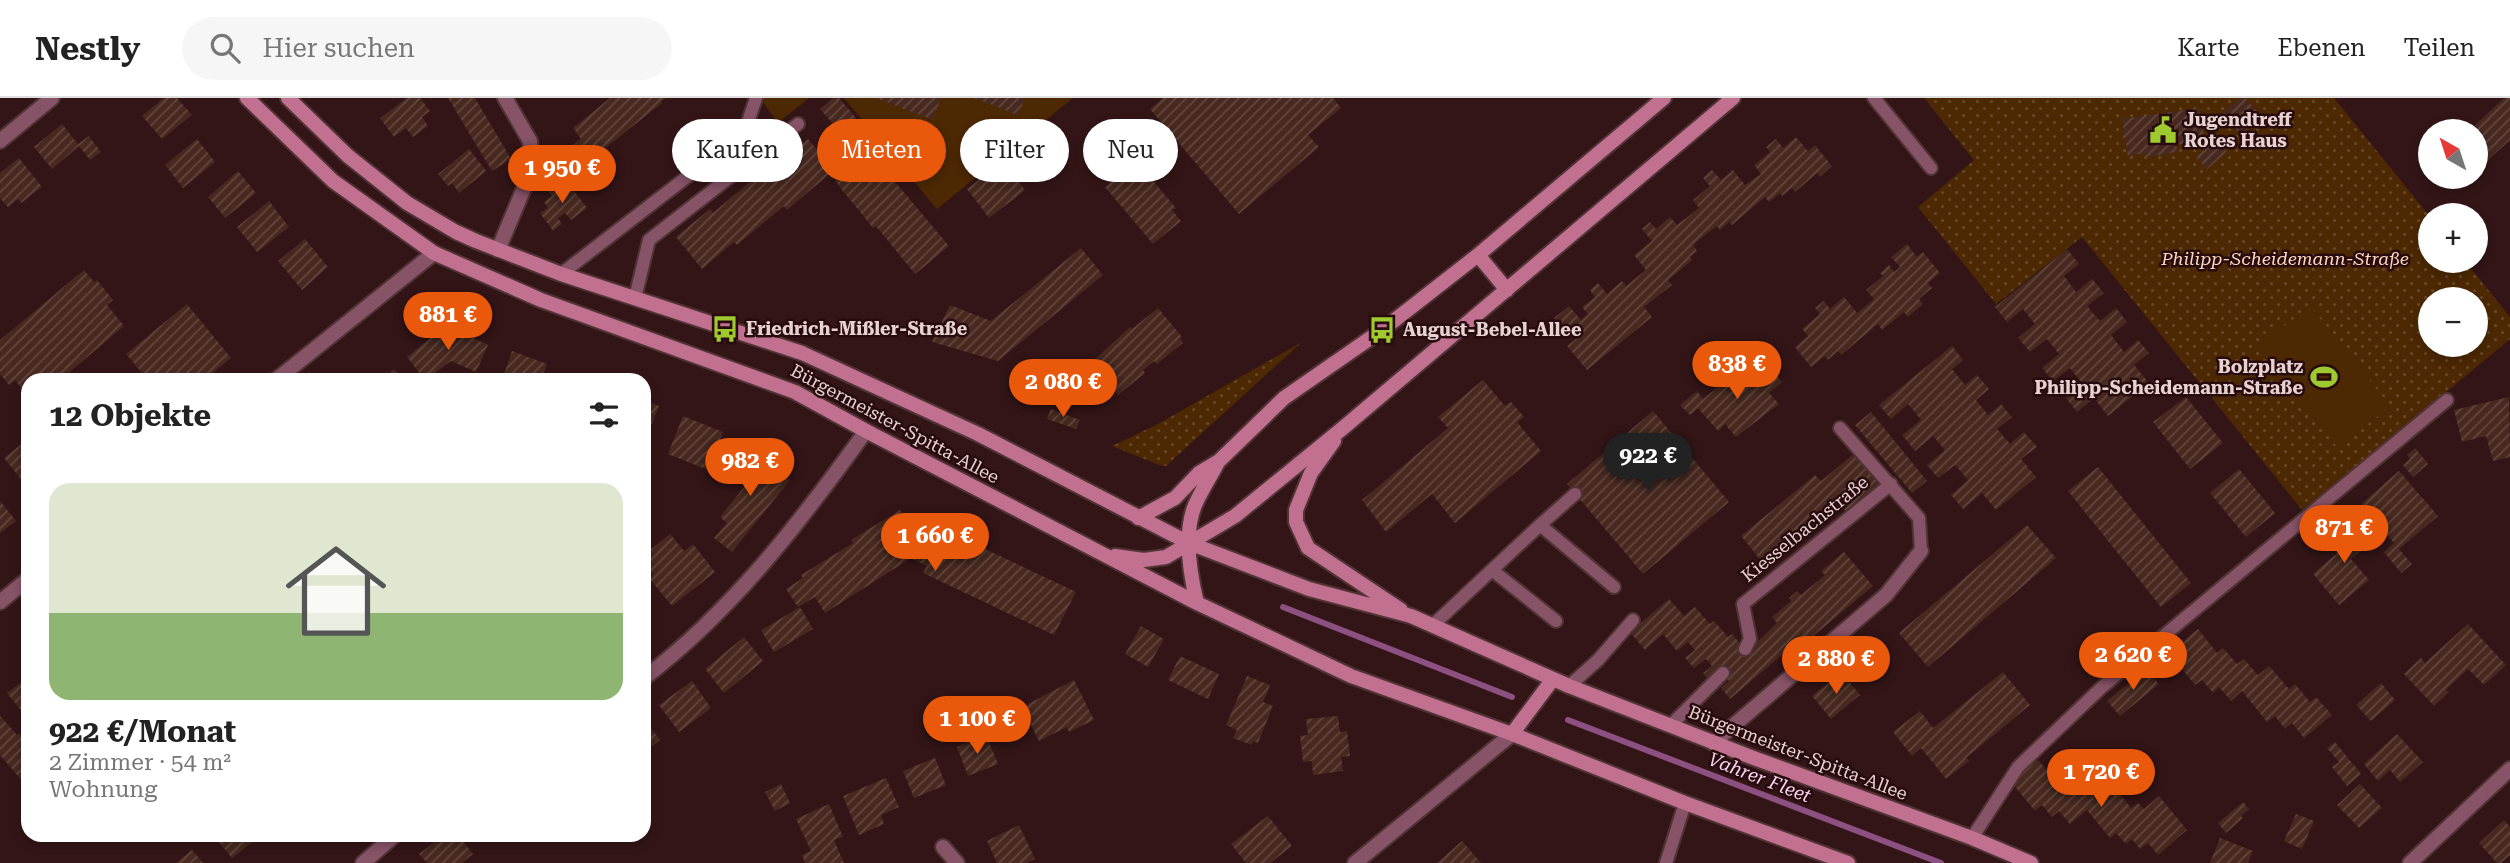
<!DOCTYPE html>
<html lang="de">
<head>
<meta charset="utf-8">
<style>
	:root { --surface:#fff; --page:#f6f6f6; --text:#222; --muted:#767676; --line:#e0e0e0; --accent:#ea580c }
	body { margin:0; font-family:"Roboto Serif",serif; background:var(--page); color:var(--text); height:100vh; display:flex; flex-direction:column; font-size:26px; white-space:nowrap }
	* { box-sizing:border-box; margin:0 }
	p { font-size:23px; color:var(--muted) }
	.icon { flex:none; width:38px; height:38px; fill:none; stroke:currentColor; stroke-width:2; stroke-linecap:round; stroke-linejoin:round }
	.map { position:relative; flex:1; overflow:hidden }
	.drawer { position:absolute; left:21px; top:275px; width:630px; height:469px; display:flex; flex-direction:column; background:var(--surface); border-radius:21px; box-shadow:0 4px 10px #0003 }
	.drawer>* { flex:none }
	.guide { position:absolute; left:672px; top:21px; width:665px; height:63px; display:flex; gap:14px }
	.needle { width:46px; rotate:321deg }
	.buttons { position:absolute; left:2418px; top:21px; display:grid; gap:14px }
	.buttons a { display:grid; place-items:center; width:70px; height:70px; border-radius:50%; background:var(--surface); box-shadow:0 4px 10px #0003; font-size:35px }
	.price { position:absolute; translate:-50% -60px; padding:0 16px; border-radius:24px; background:var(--accent); color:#fff; font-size:23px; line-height:46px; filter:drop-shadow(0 2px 4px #0008) }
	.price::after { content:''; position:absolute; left:50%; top:42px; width:21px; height:16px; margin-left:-10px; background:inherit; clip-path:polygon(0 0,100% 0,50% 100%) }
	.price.selected { background:#222; color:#fff }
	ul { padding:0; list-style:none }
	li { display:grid; align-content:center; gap:14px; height:371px; padding:0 28px }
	li span { display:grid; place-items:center; height:217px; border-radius:21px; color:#555 }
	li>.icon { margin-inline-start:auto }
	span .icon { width:126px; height:126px; fill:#fffc; stroke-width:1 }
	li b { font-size:30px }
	h2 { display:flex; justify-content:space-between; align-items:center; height:84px; padding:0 28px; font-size:30px }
	.pill { padding:0 24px; border-radius:32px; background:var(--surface); box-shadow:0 4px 10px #0003; font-size:24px; line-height:63px }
	.pill.selected { background:var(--accent); color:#fff }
	header { display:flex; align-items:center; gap:42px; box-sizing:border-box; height:98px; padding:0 35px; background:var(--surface); border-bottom:2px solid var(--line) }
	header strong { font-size:33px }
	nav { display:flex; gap:38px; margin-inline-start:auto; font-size:24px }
	.search { width:490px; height:63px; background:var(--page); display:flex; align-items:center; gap:18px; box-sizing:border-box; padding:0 24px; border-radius:38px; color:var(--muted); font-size:26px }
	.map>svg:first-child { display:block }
</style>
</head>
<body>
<header>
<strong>Nestly</strong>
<div class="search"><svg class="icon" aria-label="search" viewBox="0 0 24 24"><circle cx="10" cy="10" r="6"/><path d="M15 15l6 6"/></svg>Hier suchen</div>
<nav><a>Karte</a><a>Ebenen</a><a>Teilen</a></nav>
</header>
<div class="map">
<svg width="2510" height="765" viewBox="0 0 2510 765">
	<defs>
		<pattern id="grass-dots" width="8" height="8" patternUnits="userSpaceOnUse" patternTransform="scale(1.75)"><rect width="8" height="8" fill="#4c2803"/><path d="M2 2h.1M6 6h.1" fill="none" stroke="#664627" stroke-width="1.8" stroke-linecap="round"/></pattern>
		<pattern id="building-hatch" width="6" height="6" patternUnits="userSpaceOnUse" patternTransform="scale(1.75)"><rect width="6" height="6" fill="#472920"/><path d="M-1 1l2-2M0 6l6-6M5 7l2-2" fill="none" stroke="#62473f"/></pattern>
	</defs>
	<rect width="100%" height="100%" fill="#331517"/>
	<!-- grass -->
	<path fill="url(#grass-dots)" fill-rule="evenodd" d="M 1924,0 L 2334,0 L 2431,120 L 2431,163 L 2465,163 L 2510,219 L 2510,241 L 2303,413 L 2082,139 L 1996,206 L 1918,109 L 1974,62 ZM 2431,201 L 2476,201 L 2476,247 L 2431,247 Z
		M 1302,244 L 1166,368 L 1159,367 L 1112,348 L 1158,326 Z"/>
	<!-- pitch -->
	<path fill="#4c2803" d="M 760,0 L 809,0 L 778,25 Z
		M 844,0 L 1073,0 L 937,111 Z
		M 2310,208 L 2390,308 L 2338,350 L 2257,250 Z"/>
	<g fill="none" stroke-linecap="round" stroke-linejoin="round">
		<!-- stream -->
		<path stroke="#8c5081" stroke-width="6" d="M 1283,509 L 1512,599
			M 1568,622 L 1941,765"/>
	</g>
	<!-- building -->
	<path fill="url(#building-hatch)" d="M 164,0 L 177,0 L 192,17 L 162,41 L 142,18 Z
		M 407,0 L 420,0 L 430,13 L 422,19 L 428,28 L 413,39 L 406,30 L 394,39 L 380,20 Z
		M 448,0 L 475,0 L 511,61 L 492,73 Z
		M 610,0 L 666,0 L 661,4 L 662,5 L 595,58 L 605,71 L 578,90 L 556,60 L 581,41 L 573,30 Z
		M 833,0 L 839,0 L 873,40 L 857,54 L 820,11 Z
		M 876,0 L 941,0 L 933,22 Z
		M 974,0 L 1025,0 L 1018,17 Z
		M 1163,0 L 1333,0 L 1341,10 L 1308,37 L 1319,49 L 1239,116 L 1150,11 Z
		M 2240,0 L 2245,0 L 2262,18 L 2241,37 L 2222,16 Z
		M 2504,0 L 2510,0 L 2510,42 L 2476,73 L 2476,33 L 2462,33 L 2468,26 L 2473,29 Z
		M 2199,10 L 2205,42 L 2176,47 L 2177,54 L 2146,59 L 2145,55 L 2128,58 L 2122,21 Z
		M 62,26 L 78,46 L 89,38 L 101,54 L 90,62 L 79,48 L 52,71 L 34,49 Z
		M 1796,39 L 1808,53 L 1815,47 L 1832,68 L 1820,79 L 1817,75 L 1795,94 L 1792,90 L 1782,98 L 1780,95 L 1769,104 L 1765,99 L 1732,127 L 1729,124 L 1720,132 L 1717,128 L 1705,137 L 1693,147 L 1697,153 L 1690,159 L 1692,162 L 1668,182 L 1672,187 L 1644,209 L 1652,219 L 1587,272 L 1567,248 L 1577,240 L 1566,227 L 1562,230 L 1554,220 L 1569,208 L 1581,222 L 1588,216 L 1582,209 L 1595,199 L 1590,192 L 1598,185 L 1607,196 L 1622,183 L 1626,188 L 1646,172 L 1634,157 L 1652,143 L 1642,131 L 1650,124 L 1656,131 L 1670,119 L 1677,127 L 1699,110 L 1693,102 L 1710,88 L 1703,80 L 1712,72 L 1721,82 L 1733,72 L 1745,87 L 1761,76 L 1754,67 L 1770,54 L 1766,49 L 1776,41 L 1783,50 Z
		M 197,41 L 215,64 L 183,90 L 165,67 Z
		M 808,41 L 834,72 L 787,112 L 784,108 L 737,147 L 734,144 L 702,171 L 676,139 L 710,111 L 713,115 L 759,76 L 762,80 Z
		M 2216,42 L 2227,54 L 2207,71 L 2196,59 Z
		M 469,51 L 486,73 L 459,95 L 452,85 L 448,88 L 438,76 Z
		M 870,54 L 949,148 L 915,176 L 876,128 L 873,130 L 835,83 Z
		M 19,60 L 42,89 L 21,105 L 18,101 L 8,109 L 0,100 L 0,75 Z
		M 1003,63 L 1025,92 L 989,120 L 967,91 Z
		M 1134,65 L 1146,79 L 1148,77 L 1176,110 L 1172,112 L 1181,123 L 1153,146 L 1105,89 Z
		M 238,73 L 256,95 L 225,120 L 208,99 Z
		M 565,81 L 587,110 L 571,122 L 565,115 L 558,120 L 562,126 L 553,133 L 540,115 L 548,110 L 544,104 L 552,98 L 548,93 Z
		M 269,103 L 289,129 L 257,154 L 237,129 Z
		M 305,141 L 328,169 L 302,192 L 278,163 Z
		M 1907,146 L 1917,159 L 1923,154 L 1940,175 L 1928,185 L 1932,190 L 1919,201 L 1923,206 L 1908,219 L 1904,214 L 1882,232 L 1878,226 L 1841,257 L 1838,253 L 1828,262 L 1825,258 L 1811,269 L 1795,249 L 1808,238 L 1802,231 L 1820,216 L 1815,210 L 1824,203 L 1830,211 L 1844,199 L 1857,215 L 1874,201 L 1866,192 L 1883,178 L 1880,175 L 1889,167 L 1894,174 L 1900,169 L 1891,159 Z
		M 1081,150 L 1103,177 L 998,263 L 932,244 L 950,207 L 991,223 Z
		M 2067,151 L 2079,166 L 2064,178 L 2076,194 L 2092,181 L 2104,195 L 2087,208 L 2100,223 L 2116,210 L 2127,224 L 2111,237 L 2124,254 L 2138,242 L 2149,255 L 2134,267 L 2149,285 L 2108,318 L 2094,300 L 2077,314 L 2066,300 L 2083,286 L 2070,270 L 2053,283 L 2042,270 L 2059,256 L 2047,241 L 2030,254 L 2018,240 L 2035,226 L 2023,211 L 2007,224 L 1995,209 Z
		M 84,172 L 94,184 L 97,182 L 113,202 L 107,207 L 124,228 L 60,282 L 28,282 L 28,299 L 15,282 L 9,287 L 0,276 L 0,242 Z
		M 187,206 L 231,260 L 204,282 L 148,282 L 126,256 Z
		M 1158,210 L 1182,239 L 1180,240 L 1183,245 L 1157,266 L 1154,263 L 1143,272 L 1145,275 L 1118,297 L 1091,265 L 1130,229 L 1132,231 Z
		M 446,227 L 488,247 L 476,274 L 451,263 L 425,282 L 407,259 Z
		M 1952,248 L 1963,262 L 1952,271 L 1965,287 L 1977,277 L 1989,291 L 1976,302 L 1988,317 L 2001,306 L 2012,319 L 1997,331 L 2010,346 L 2024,334 L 2037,349 L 2021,361 L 2036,379 L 1996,412 L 1982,395 L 1963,411 L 1951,397 L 1968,382 L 1955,367 L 1938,380 L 1927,367 L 1945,352 L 1933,338 L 1915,353 L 1902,337 L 1921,322 L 1908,306 L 1891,321 L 1879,307 Z
		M 512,253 L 547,266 L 541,282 L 502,282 Z
		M 1765,265 L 1782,284 L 1769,295 L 1779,306 L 1736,339 L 1725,326 L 1718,333 L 1698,310 L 1690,317 L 1680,307 L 1697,293 L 1703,301 L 1723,285 L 1719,281 L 1730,272 L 1741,285 Z
		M 394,271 L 403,282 L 380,282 Z
		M 1483,282 L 1505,308 L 1511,304 L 1524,319 L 1517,324 L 1541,353 L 1455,425 L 1432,396 L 1386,434 L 1362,402 L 1448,330 L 1438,319 Z
		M 2186,299 L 2223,345 L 2190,371 L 2153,324 Z
		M 2509,299 L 2510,359 L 2493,363 L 2486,338 L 2462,344 L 2454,312 Z
		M 644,302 L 659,308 L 644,345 Z
		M 1051,311 L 1080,322 L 1076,331 L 1047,321 Z
		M 1653,313 L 1729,404 L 1643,476 L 1567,386 Z
		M 1871,314 L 1927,383 L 1912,395 L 1855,327 Z
		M 683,318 L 723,334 L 708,372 L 668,356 Z
		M 28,341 L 28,390 L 4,360 Z
		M 749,350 L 790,382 L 732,454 L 714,440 L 727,425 L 720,419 L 749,383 L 733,370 Z
		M 2415,350 L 2428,366 L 2413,379 L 2403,367 L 2410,361 L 2407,357 Z
		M 1855,355 L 1882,387 L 1847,415 L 1842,409 L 1768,471 L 1741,438 L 1815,377 L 1821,383 Z
		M 2098,369 L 2191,485 L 2161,509 L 2068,393 Z
		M 2239,371 L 2275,415 L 2246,439 L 2210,395 Z
		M 2399,373 L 2438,418 L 2399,451 L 2412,466 L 2401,475 L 2384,454 L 2394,445 L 2361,406 Z
		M 0,403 L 16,423 L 0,435 Z
		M 900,412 L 916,438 L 924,433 L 940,441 L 945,432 L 1076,494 L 1054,537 L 923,475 L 927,468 L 911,460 L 825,515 L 815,499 L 798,509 L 786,491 L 803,480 L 801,477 L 853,445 L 851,442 Z
		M 2349,422 L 2369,446 L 2351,461 L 2369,482 L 2339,507 L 2313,476 L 2343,450 L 2331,437 Z
		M 2027,427 L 2056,460 L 1928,569 L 1899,535 Z
		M 670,436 L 684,453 L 693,446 L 715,474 L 672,508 L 649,480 L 653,476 L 644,465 L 644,457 Z
		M 1844,454 L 1873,488 L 1800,549 L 1797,544 L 1730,601 L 1721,590 L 1729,583 L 1723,575 L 1711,585 L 1703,575 L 1712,568 L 1706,561 L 1694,570 L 1685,560 L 1695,552 L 1688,544 L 1677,553 L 1663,536 L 1645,552 L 1630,534 L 1669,501 L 1684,518 L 1695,509 L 1710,526 L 1714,523 L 1728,539 L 1732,536 L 1747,554 L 1777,525 L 1772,519 L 1791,503 L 1789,500 L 1797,493 L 1801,497 L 1825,477 L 1821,473 Z
		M 800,509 L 813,531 L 774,554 L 761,532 Z
		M 2468,526 L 2506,567 L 2484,587 L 2468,571 L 2446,592 L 2449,594 L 2434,608 L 2404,576 L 2421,560 L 2425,565 Z
		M 1141,528 L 1164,541 L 1148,569 L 1125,556 Z
		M 2198,531 L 2217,555 L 2223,550 L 2237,566 L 2244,561 L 2258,577 L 2269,568 L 2289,591 L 2295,586 L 2310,604 L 2316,599 L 2332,617 L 2304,640 L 2292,625 L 2285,631 L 2275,618 L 2267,624 L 2242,593 L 2231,603 L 2219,589 L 2213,595 L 2202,582 L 2195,587 L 2169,555 Z
		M 744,539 L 763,563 L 724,595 L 705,571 Z
		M 1180,558 L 1219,576 L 1208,601 L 1168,582 Z
		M 2146,571 L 2159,586 L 2120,618 L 2107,603 Z
		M 1841,574 L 1860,597 L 1831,621 L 1812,598 Z
		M 2003,574 L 2030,607 L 1966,660 L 1969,663 L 1946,681 L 1921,650 L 1912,658 L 1893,634 L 1920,613 L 1933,630 Z
		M 1247,578 L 1270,587 L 1263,604 L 1273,608 L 1258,645 L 1253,643 L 1252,647 L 1233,640 L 1237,632 L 1226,627 Z
		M 28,579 L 28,621 L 7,595 Z
		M 1074,582 L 1094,622 L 1069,634 L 1067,629 L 1039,643 L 1022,609 Z
		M 692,583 L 711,610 L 679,634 L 659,607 Z
		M 2381,585 L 2395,602 L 2371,623 L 2356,607 Z
		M 0,618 L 17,637 L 19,635 L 28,646 L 28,681 L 24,685 L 0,657 Z
		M 1338,618 L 1340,634 L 1347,633 L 1350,658 L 1341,659 L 1343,673 L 1313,677 L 1312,663 L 1303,664 L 1300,638 L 1308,637 L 1306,621 Z
		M 644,621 L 660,642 L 644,654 Z
		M 2397,636 L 2423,664 L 2400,684 L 2390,672 L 2378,683 L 2364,666 Z
		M 986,637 L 998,666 L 968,678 L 957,649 Z
		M 2335,644 L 2361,676 L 2347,688 L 2332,669 L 2339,664 L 2327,650 Z
		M 935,660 L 946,687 L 914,700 L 903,673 Z
		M 2038,662 L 2057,684 L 2063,679 L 2075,693 L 2083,687 L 2096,702 L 2113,688 L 2131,710 L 2138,705 L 2144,711 L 2159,698 L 2187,732 L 2158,757 L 2148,745 L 2140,751 L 2132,741 L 2126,746 L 2116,735 L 2110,740 L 2087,712 L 2070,726 L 2059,713 L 2052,719 L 2042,707 L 2035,713 L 2011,684 Z
		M 886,680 L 899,709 L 881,717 L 884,726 L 859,737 L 843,698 Z
		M 781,686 L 790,705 L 775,713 L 765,694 Z
		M 2360,686 L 2382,710 L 2359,730 L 2337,707 Z
		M 2243,704 L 2249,711 L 2241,718 L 2243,720 L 2226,735 L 2218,725 Z
		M 829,706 L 843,739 L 834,742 L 844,765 L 805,765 L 802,757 L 811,753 L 796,721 Z
		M 2296,716 L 2314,723 L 2302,751 L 2284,743 Z
		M 1268,718 L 1292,748 L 1270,765 L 1246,765 L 1231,746 Z
		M 2504,722 L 2510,729 L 2510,757 L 2501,765 L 2497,765 L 2479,745 Z
		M 1019,727 L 1035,761 L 1026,765 L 997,765 L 987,743 Z
		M 213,737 L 261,737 L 232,760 Z
		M 444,737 L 458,737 L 473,756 L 462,765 L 427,765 L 419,756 Z
		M 2220,740 L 2253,753 L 2248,765 L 2210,765 Z
		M 1462,743 L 1481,765 L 1437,765 Z
		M 192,752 L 203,765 L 176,765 Z"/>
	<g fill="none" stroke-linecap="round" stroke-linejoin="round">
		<defs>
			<path id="lane" d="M 1874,0 L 1931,70
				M 561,176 L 731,45 L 747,27 L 756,0
				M 635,200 L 649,142 L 798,26
				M 1840,330 L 1919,420 L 1921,453
				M 1540,427 L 1575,396
				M 1492,472 L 1556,523
				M 1433,527 L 1540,427 L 1614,489
				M 1745,551 L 1750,541 L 1743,506 L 1891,386
				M 1569,588 L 1598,562 L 1633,522
				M 1670,628 L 1723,575
				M 1972,740 L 2018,669 L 2102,589 L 2447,302
				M 1666,765 L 1685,705"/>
			<path id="street" d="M 0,43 L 52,0
				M 498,152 L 532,71 L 530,43 L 505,0
				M 276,282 L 434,155
				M 0,504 L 28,481
				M 644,580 C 733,512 801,423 866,333
				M 1713,645 L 1886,497 L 1921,453
				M 943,749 L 957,765
				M 363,765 L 395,737
				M 1355,765 L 1512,636
				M 2410,765 L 2510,671"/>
			<path id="secondary" d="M 247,0 L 333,83 L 434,155 L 541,202 L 795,294 L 866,333 L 1197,505 L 1351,578 L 1512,636 L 1685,705 L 1848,765
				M 288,0 L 348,58 L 407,105 L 456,134 L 476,143 L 561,176 L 802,255 L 978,336 L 1189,445 L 1309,491 L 1411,518 L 1569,588 L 1751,659 L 1972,740 L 2031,765
				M 1478,157 L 1507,192
				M 1334,343 L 1311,375 L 1296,412 L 1296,424 L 1308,450 L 1401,512
				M 1138,420 L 1175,400 L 1199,375 L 1219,363 L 1284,300 L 1382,232 L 1478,157 L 1664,0
				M 1115,458 L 1144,462 L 1166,459 L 1235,418 L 1343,330 L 1733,0
				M 1197,505 C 1190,476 1183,436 1195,407 C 1201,393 1211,378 1218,364
				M 1512,636 L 1553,581"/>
		</defs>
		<!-- lane casing -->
		<use href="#lane" stroke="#503335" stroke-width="16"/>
		<!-- street casing -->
		<use href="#street" stroke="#503335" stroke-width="18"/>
		<!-- secondary casing -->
		<use href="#secondary" stroke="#503335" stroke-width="18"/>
		<!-- lane -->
		<use href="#lane" stroke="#875367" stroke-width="12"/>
		<!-- street -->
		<use href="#street" stroke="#875367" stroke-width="14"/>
		<!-- secondary -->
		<use href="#secondary" stroke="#c27090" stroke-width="14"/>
	</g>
	<!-- icons -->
	<defs>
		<symbol id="civic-bare" viewBox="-9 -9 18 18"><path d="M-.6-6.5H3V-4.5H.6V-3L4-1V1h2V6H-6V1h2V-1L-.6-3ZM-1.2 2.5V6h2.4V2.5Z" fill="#9eca2f" stroke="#280b0e" stroke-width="2.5" paint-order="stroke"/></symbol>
		<symbol id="bus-bare" viewBox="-9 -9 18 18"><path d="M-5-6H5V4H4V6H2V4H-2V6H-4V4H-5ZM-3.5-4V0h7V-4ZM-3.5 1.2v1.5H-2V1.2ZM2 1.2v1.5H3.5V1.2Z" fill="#9eca2f" stroke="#280b0e" stroke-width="2.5" paint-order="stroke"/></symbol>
		<symbol id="stadium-bare" viewBox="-9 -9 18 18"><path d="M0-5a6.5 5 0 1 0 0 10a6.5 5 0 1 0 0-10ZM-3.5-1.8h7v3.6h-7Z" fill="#9eca2f" stroke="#280b0e" stroke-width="2.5" paint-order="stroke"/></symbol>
	</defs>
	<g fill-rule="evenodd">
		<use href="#civic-bare" x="2144" y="13" width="38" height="38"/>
		<use href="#bus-bare" x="706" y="212" width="38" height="38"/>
		<use href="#bus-bare" x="1363" y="213" width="38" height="38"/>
		<use href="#stadium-bare" x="2305" y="260" width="38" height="38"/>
	</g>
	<g text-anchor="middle" stroke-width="5" stroke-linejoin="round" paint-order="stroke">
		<!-- poi labels -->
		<g font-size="18" font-weight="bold" fill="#e7d1d1" stroke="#280b0e" text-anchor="start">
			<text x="2184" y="28">Jugendtreff<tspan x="2184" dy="21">Rotes Haus</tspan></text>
			<text x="746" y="237">Friedrich-Mißler-Straße</text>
			<text x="1403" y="238">August-Bebel-Allee</text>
			<text x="2303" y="275" text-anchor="end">Bolzplatz<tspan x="2303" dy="21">Philipp-Scheidemann-Straße</tspan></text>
		</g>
		<!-- park labels -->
		<g font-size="18" font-style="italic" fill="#fcd9bd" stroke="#280b0e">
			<text x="2285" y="167">Philipp-Scheidemann-Straße</text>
		</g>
		<!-- street labels -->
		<g font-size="18" fill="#e7d1d1" stroke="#280b0e">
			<text transform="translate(895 326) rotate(28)" y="6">Bürgermeister-Spitta-Allee</text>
			<text transform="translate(1805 431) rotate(-39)" y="6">Kiesselbachstraße</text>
			<text transform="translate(1798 655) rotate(21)" y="6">Bürgermeister-Spitta-Allee</text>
		</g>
		<!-- water labels -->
		<g font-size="19" font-style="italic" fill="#f7d3ee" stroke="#280b0e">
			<text transform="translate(1760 679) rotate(21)" y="7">Vahrer Fleet</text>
		</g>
	</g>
</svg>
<div class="buttons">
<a><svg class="needle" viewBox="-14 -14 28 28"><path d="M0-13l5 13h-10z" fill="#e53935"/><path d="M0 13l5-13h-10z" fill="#767676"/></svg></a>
<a>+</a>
<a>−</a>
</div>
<b class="price" style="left:562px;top:107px">1 950 €</b>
<b class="price" style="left:448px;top:254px">881 €</b>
<b class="price" style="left:1737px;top:303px">838 €</b>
<b class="price" style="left:1063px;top:321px">2 080 €</b>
<b class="price selected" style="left:1648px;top:395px">922 €</b>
<b class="price" style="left:750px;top:400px">982 €</b>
<b class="price" style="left:2344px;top:467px">871 €</b>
<b class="price" style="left:935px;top:475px">1 660 €</b>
<b class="price" style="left:2133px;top:594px">2 620 €</b>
<b class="price" style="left:1836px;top:598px">2 880 €</b>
<b class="price" style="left:977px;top:658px">1 100 €</b>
<b class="price" style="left:2101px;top:711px">1 720 €</b>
<div class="guide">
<a class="pill">Kaufen</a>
<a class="pill selected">Mieten</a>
<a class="pill">Filter</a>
<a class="pill">Neu</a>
</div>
<section class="drawer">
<h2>12 Objekte<svg class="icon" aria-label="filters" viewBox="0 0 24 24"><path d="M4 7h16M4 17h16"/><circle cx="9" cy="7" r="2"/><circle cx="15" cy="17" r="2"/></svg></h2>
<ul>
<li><span style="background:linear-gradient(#dfe7d0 60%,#8fb573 0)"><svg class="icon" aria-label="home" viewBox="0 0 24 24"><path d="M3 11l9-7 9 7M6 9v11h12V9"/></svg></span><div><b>922 €/Monat</b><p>2 Zimmer · 54 m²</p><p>Wohnung</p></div></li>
</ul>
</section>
</div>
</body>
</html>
